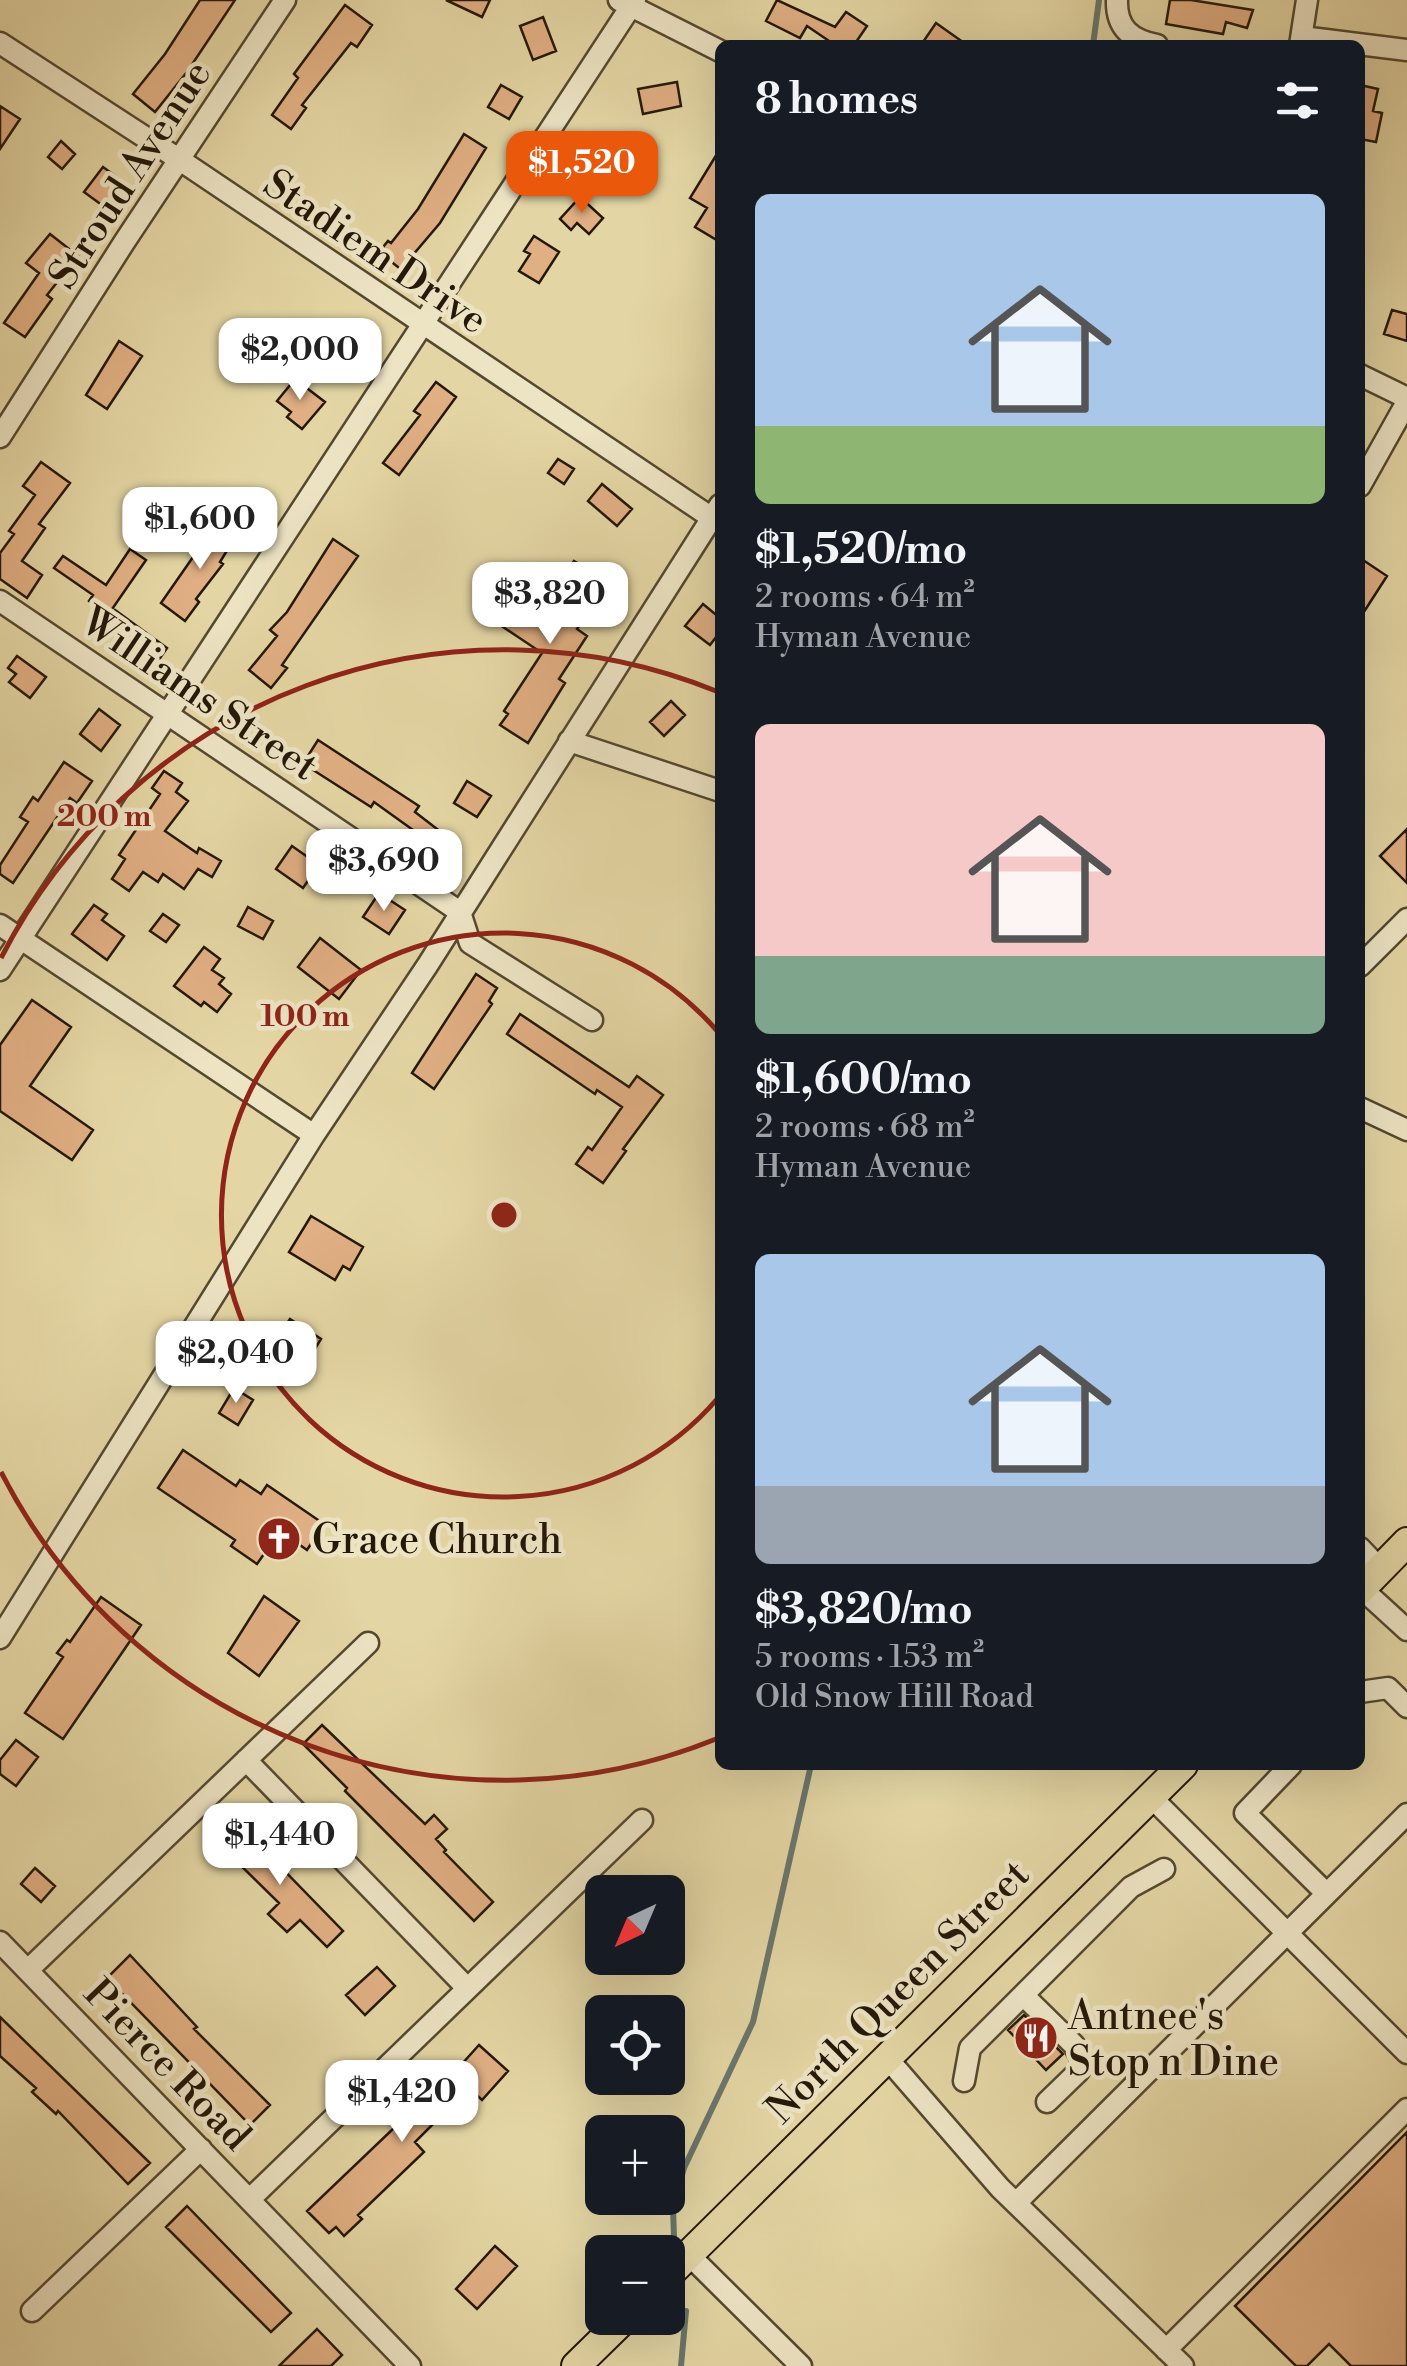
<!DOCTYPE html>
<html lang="en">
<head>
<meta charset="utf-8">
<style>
	:root { --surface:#171b24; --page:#242831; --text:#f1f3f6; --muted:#9ea1a6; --accent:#ea580c }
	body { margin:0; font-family:"Libre Bodoni",serif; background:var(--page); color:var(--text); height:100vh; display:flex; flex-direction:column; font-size:38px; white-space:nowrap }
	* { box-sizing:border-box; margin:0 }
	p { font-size:32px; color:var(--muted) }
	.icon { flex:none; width:55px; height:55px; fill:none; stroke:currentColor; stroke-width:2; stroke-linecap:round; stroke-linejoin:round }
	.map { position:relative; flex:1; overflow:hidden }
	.sheet { position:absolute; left:715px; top:40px; width:650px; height:1730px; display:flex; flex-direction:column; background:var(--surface); border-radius:15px; box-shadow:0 10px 40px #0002 }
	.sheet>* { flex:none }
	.needle { width:65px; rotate:224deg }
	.fabs { position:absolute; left:585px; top:1875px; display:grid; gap:20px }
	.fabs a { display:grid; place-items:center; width:100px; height:100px; border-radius:15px; background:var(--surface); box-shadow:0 10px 40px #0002; font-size:50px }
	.price { position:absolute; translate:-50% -85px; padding:0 22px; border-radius:20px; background:#fff; color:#222; font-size:32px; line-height:65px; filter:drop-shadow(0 2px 5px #0008) }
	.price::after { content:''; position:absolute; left:50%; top:60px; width:30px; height:22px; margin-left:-15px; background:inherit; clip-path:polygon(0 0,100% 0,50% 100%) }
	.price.current { background:var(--accent); color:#fff }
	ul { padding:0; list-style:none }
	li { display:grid; align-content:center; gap:20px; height:530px; padding:0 40px }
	li span { display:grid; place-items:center; height:310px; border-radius:15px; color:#555 }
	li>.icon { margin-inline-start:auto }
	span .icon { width:180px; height:180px; fill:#fffc; stroke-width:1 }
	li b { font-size:42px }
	h2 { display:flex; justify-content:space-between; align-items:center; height:120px; padding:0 40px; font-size:42px }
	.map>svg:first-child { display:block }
</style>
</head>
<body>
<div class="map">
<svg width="1407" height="2366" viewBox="0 0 1407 2366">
	<rect width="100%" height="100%" fill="#e4d6a4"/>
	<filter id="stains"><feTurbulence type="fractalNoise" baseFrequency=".002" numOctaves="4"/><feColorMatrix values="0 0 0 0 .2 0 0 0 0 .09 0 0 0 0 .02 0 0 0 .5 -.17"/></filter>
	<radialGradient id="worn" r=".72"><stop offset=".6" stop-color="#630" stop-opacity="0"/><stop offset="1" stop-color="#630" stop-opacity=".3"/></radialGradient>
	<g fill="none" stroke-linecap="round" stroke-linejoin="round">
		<!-- stream -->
		<path stroke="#6a776d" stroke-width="6" d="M 1093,45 L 1099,0
			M 674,2237 L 673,2208 L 684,2168 L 753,2022 L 811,1765
			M 681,2366 L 686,2311"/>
	</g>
	<!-- building -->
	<path fill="#e0af83" stroke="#241809" stroke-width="2.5" d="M 200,0 L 235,0 L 187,72 L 155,112 L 133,94 L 165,54 Z
		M 446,0 L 490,0 L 482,17 Z
		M 777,0 L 835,27 L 846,12 L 867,26 L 854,45 L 835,45 L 807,26 L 800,38 L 766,21 Z
		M 1170,0 L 1191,0 L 1253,10 L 1247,28 L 1226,22 L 1223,34 L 1166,24 Z
		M 345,5 L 372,25 L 357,47 L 351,43 L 302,105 L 306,108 L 291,129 L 272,115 L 298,78 L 294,74 Z
		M 543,17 L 556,51 L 533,60 L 520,26 Z
		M 936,23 L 967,45 L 921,45 Z
		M 677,82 L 681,106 L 643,114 L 638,89 Z
		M 501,85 L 522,97 L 509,119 L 488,107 Z
		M 1360,85 L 1378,89 L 1373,111 L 1382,113 L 1376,142 L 1360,139 Z
		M 0,106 L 20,119 L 0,149 Z
		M 464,134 L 486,148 L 440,223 L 412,256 L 418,261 L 408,275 L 379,252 L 388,241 L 391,243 L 418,209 Z
		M 61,141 L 75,154 L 62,169 L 48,157 Z
		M 720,149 L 720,242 L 695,227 L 707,208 L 690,198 Z
		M 103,167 L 125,183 L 106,208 L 84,192 Z
		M 580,197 L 603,218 L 589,234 L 577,223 L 571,230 L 560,219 Z
		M 50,234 L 78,256 L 47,295 L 52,299 L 25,337 L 4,323 L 39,273 L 26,263 Z
		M 534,236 L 559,252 L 539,283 L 519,271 L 530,254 L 524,251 Z
		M 1392,310 L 1407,314 L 1407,341 L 1384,334 Z
		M 119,341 L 142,356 L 107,409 L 86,395 Z
		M 295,379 L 325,402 L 302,429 L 287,417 L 291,412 L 277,401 Z
		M 436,382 L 456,397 L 399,475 L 383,463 L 420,415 L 414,411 Z
		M 558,459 L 574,469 L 564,484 L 548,473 Z
		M 41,462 L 70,483 L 39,524 L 45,528 L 22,561 L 42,575 L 27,598 L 0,579 L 0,553 L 14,534 L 9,531 L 35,495 L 23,486 Z
		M 602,484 L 632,509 L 617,526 L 588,501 Z
		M 222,520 L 239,531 L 220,562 L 223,564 L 196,599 L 199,602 L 185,621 L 161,603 L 200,547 L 203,549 Z
		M 333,539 L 358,556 L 282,665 L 287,668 L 271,688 L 249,670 L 277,636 L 270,630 L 287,612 Z
		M 130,549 L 146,560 L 108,615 L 89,601 L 93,595 L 54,568 L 63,556 L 106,585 Z
		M 1360,558 L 1387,576 L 1360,618 Z
		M 574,561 L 607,582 L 577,629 L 587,636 L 559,679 L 565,683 L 528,743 L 500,725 L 508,714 L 504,711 L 542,653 L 503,627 L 517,606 L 530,615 L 537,603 L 544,607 Z
		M 703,604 L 720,618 L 720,632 L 710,645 L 685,626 Z
		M 115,610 L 167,648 L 151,671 L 124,652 L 131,642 L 105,625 Z
		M 17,656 L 46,677 L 30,698 L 9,682 L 16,674 L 8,668 Z
		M 671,701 L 685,715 L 664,736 L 650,722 Z
		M 99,709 L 120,725 L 101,751 L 80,734 Z
		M 318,740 L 419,806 L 415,812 L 459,846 L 444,865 L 422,847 L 427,840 L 374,802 L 371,807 L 310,768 L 313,764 L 306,759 Z
		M 64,762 L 92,781 L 77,803 L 70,798 L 13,883 L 0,874 L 0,865 L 28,822 L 20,817 L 33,797 L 38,801 Z
		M 164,771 L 182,783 L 176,792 L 188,801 L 165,831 L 197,853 L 199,848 L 221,861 L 212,877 L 198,869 L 184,889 L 163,874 L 158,882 L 143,872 L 129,891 L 112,879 L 125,859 L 119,855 L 160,794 L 152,788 Z
		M 467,781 L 491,796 L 477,817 L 454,803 Z
		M 1407,829 L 1407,883 L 1380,856 Z
		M 292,846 L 319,865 L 303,888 L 276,869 Z
		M 379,893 L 405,910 L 389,934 L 363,917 Z
		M 94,905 L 107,914 L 102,920 L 124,936 L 107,960 L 72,934 Z
		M 248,907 L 273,921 L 263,939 L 238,926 Z
		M 163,914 L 179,925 L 166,942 L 150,931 Z
		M 320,938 L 361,970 L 339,999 L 298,967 Z
		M 204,947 L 220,959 L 212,970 L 224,978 L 219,984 L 231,994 L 217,1012 L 204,1002 L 201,1006 L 174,986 Z
		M 476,974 L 497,988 L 489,1001 L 492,1004 L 434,1089 L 412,1073 Z
		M 32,1000 L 71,1027 L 30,1086 L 93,1130 L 72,1160 L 0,1111 L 0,1045 Z
		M 520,1014 L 629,1087 L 637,1076 L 663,1095 L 623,1149 L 626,1151 L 603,1183 L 576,1164 L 588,1147 L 592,1150 L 622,1107 L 597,1090 L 595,1094 L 507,1034 Z
		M 311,1216 L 363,1247 L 350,1270 L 343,1266 L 335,1280 L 289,1252 Z
		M 290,1319 L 321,1339 L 307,1362 L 301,1358 L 291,1374 L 265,1357 Z
		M 234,1388 L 253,1400 L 238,1425 L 219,1413 Z
		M 183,1450 L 236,1486 L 240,1480 L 261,1494 L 267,1485 L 324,1524 L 307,1550 L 280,1531 L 257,1564 L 231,1546 L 235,1540 L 158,1488 Z
		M 264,1596 L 299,1621 L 259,1676 L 228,1653 Z
		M 101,1597 L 141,1625 L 63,1739 L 25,1713 L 63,1657 L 57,1653 L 67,1640 L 70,1642 Z
		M 322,1725 L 425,1824 L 434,1815 L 447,1829 L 436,1839 L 446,1850 L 444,1852 L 493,1902 L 474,1921 L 345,1791 L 347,1788 L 303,1744 Z
		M 16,1740 L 38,1757 L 16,1786 L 0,1774 L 0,1760 Z
		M 238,1823 L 343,1931 L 327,1947 L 300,1920 L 287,1932 L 268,1914 L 279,1903 L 226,1851 L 230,1847 L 222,1839 Z
		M 35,1868 L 55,1886 L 41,1902 L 21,1884 Z
		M 130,1955 L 197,2027 L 194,2029 L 270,2105 L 250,2125 L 107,1978 Z
		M 377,1967 L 395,1986 L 365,2015 L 346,1995 Z
		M 1024,2015 L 1063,2054 L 1046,2070 L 1008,2030 Z
		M 0,2017 L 150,2163 L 128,2184 L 58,2111 L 56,2114 L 32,2092 L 36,2088 L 0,2056 Z
		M 479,2045 L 508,2071 L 482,2100 L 469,2088 L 415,2142 L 424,2152 L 358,2215 L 362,2219 L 344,2236 L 336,2227 L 329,2233 L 307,2211 L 441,2083 L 443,2085 Z
		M 1407,2132 L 1407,2366 L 1351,2366 L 1329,2344 L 1307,2366 L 1296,2366 L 1235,2306 Z
		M 187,2206 L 291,2313 L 271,2332 L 166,2227 Z
		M 495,2246 L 517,2266 L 477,2309 L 456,2289 Z
		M 317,2329 L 342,2355 L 331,2366 L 279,2366 Z"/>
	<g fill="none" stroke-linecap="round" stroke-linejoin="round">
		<defs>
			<path id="minor" d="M 619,0 L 720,51
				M 1117,0 C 1116,28 1131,40 1157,45
				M 1302,37 L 1407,50
				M 0,43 L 180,160 L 712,518
				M 1300,45 L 1307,0
				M 1360,375 L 1407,398
				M 0,437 L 125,241 L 285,0
				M 1360,486 L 1407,402
				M 0,601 L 460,912 L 470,943 L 592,1020
				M 569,741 L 720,791
				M 0,925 L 314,1135
				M 1360,966 L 1407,919
				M 0,970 L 635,0
				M 1360,1108 L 1407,1130
				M 1360,1548 L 1380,1569
				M 1361,1588 L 1407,1630
				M 0,1638 L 314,1135 L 427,966 L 720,505
				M 1360,1692 L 1388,1688 L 1407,1707
				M 246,1760 L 467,1988
				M 1291,1765 L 1245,1813 L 1326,1893
				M 1151,1797 L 1407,2053
				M 0,1942 L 410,2366
				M 28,1970 L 368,1643
				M 1023,1995 L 1074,2045 L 1082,2060 L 1079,2071 L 1047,2102
				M 887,2058 L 1000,2188 L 1183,2366
				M 964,2081 L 970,2048 L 1131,1887 L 1164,1869
				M 250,2199 L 642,1820
				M 1016,2203 L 1407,1814
				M 688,2254 L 801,2366
				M 32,2311 L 201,2149
				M 1166,2350 L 1407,2109"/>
			<path id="major" d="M 1360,1590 L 1407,1542
				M 668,2275 L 1183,1765
				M 576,2366 L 625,2318"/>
		</defs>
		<!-- minor casing -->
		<use href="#minor" stroke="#544830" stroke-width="25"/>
		<!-- major casing -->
		<use href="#major" stroke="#241809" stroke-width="32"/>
		<!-- minor -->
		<use href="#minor" stroke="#ede4c4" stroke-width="20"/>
		<!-- major -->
		<use href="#major" stroke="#e4d6a4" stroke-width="28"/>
	</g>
	<!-- distance rings -->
	<g fill="none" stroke="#8f2418" stroke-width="5">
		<path d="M718 1398A282 282 0 1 1 718 1032"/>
		<path d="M716 1739A565 565 0 0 1 1 1472M1 958A565 565 0 0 1 716 691"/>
	</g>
	<!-- icons -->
	<defs>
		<symbol id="church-disc" viewBox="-11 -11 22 22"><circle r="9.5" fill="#8f2418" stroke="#ede4c4"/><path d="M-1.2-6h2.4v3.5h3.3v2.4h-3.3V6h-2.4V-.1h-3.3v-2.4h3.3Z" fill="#fff"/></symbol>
		<symbol id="restaurant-disc" viewBox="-11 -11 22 22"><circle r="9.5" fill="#8f2418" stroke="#ede4c4"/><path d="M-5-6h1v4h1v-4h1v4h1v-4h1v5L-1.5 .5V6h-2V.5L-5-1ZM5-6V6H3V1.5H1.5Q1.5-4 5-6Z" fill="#fff"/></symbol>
	</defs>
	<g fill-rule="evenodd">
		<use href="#church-disc" x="254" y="1514" width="50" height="50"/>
		<use href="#restaurant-disc" x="1011" y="2013" width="50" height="50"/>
	</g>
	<g text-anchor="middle" stroke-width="9" stroke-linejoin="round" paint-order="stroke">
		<!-- street labels -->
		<g font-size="40" fill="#241809" stroke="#ede4c4">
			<text transform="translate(129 174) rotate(-57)" y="14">Stroud Avenue</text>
			<text transform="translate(376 251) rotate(34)" y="14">Stadiem Drive</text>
			<text transform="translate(200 693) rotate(34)" y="14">Williams Street</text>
			<text transform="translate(897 1991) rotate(-45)" y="14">North Queen Street</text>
			<text transform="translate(168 2064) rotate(46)" y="14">Pierce Road</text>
		</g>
		<!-- poi labels -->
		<g font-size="40" fill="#241809" stroke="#ede4c4" text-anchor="start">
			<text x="312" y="1553">Grace Church</text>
			<text x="1068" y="2029">Antnee's<tspan x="1068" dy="46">Stop n Dine</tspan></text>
		</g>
	</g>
	<circle cx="504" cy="1215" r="15" fill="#8f2418" stroke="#ede4c4" stroke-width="5"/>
	<g font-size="30" text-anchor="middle" font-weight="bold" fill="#8f2418" stroke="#ede4c4" stroke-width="9" stroke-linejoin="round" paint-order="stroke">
		<text x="104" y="826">200 m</text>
		<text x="305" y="1026">100 m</text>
	</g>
	<rect width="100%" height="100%" filter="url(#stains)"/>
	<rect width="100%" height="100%" fill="url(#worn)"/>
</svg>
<div class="fabs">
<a><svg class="needle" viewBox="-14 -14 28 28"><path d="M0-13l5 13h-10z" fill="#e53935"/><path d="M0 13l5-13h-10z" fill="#9ea1a6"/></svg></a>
<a><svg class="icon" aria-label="locate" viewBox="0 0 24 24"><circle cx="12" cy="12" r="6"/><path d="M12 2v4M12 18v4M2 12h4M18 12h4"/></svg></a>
<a>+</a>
<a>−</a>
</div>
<b class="price current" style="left:582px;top:216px">$1,520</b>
<b class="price" style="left:300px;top:403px">$2,000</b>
<b class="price" style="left:200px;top:572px">$1,600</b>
<b class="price" style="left:550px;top:647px">$3,820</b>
<b class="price" style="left:384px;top:914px">$3,690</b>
<b class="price" style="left:236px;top:1406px">$2,040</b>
<b class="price" style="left:280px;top:1888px">$1,440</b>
<b class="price" style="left:402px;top:2145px">$1,420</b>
<section class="sheet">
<h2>8 homes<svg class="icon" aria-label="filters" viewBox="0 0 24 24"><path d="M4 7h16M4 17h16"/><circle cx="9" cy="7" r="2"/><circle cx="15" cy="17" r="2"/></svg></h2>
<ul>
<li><span style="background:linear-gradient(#a9c7e8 75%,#8fb573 0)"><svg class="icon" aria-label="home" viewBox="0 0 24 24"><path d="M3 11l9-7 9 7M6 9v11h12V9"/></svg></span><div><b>$1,520/mo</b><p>2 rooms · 64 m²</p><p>Hyman Avenue</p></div></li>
<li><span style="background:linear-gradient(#f6c9c9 75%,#7fa58c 0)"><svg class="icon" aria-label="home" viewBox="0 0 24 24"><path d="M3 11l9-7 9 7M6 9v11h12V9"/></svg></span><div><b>$1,600/mo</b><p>2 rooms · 68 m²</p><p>Hyman Avenue</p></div></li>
<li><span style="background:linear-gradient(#a9c7e8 75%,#9aa5b1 0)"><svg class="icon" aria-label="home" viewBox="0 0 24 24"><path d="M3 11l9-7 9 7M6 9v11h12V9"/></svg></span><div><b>$3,820/mo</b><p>5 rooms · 153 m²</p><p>Old Snow Hill Road</p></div></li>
</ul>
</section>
</div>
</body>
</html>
